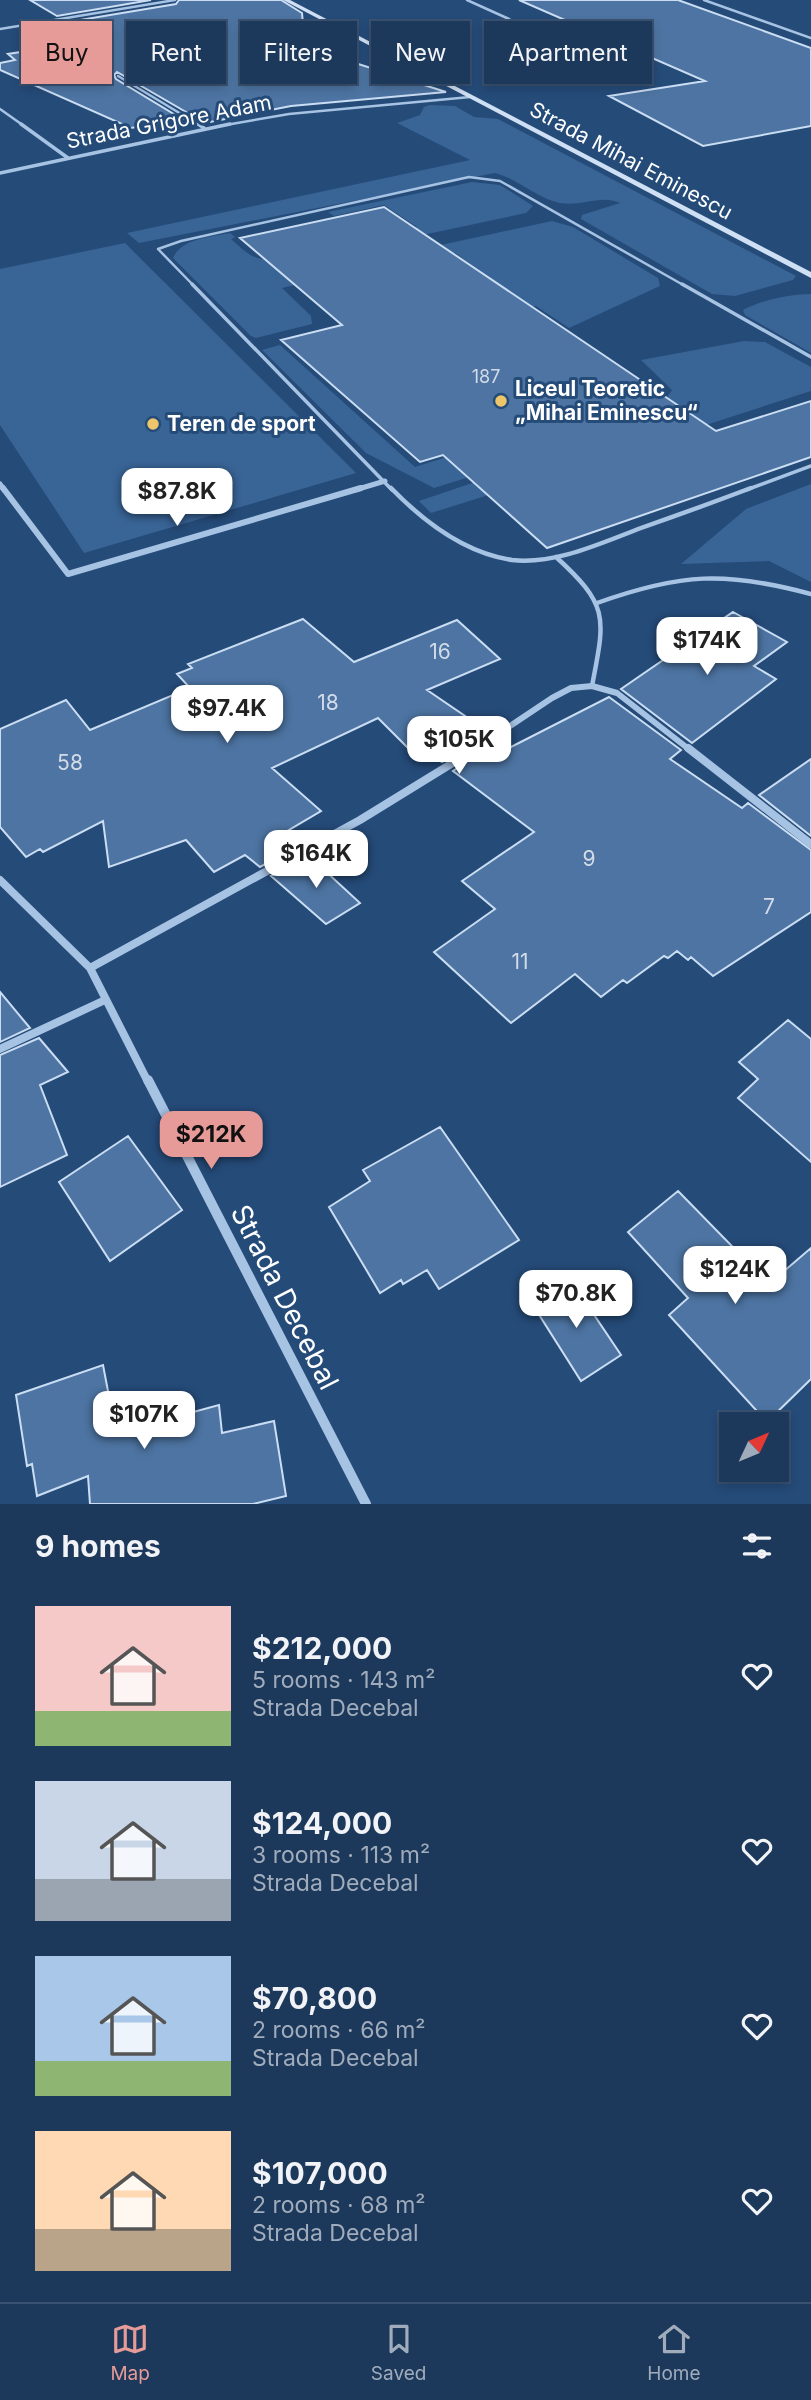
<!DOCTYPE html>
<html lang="en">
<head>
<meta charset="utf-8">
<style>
	:root { --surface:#1c385b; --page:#294364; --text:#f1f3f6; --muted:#a0acbb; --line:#3a5271; --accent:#e69b98 }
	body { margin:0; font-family:Inter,sans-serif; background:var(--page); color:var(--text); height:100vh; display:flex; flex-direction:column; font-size:26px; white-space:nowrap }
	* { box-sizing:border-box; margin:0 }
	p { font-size:23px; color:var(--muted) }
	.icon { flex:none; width:38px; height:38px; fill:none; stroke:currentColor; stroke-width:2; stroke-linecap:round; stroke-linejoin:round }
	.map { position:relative; height:1504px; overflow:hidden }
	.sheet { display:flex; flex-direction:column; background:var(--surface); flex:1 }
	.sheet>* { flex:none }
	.guide { position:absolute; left:21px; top:21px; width:770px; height:63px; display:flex; gap:14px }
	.needle { width:46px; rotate:46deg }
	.controls { position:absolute; left:719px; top:1412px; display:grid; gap:14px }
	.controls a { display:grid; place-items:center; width:70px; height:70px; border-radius:0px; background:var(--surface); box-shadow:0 4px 10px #0003,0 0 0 2px var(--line); font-size:35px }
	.price { position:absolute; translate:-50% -60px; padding:0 16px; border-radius:14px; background:#fff; color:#222; font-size:23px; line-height:46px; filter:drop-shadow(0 2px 4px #0008) }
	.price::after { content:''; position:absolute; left:50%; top:42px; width:21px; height:16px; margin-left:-10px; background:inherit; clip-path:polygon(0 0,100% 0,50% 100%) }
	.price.active { background:var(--accent); color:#111 }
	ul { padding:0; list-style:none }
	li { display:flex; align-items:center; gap:21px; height:175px; padding:0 35px }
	li span { display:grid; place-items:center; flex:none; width:196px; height:140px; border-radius:0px; color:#555 }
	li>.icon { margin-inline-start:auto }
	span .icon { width:84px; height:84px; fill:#fffc; stroke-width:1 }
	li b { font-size:30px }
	h2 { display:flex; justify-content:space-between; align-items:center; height:84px; padding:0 35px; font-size:30px }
	.tag { padding:0 24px; border-radius:0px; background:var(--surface); box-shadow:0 4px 10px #0003,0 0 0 2px var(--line); font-size:24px; line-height:63px }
	.tag.active { background:var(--accent); color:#111 }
	.tabs { display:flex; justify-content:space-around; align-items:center; height:98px; border-top:2px solid var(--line); background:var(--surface); font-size:19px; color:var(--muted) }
	.tabs a { display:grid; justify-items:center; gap:4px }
	.tabs .active { color:var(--accent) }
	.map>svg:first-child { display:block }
</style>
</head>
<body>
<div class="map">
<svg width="811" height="1504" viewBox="0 0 811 1504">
	<rect width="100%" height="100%" fill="#254b79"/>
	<!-- green -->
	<path fill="#396496" d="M 430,105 L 455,106 L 474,117 L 498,119 L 796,276 L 793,280 L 735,296 L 712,294 L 581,219 L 582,215 L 620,203 C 601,194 582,207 560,203 C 536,198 518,179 495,173 L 139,243 L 127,233 L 470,160 L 397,123 L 420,115 L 424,107 Z
		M 472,182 L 500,185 L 533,206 L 526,213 L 394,241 L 384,234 L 417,227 L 384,205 L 334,216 L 328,212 Z
		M 552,221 L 573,227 L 658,278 L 660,286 L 569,328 L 536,306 L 499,316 L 491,278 L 455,253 L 423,261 L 427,248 Z
		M 230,233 L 235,237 L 231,239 C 247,253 255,263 276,258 L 388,264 L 282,288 L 311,316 L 312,324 L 256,338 L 251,336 L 173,258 C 182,238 211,237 230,233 Z
		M 125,243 L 356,473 L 84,553 L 0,425 L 0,269 Z
		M 811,294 L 811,353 L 745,315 L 743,310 C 762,300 790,294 811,294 Z
		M 744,341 L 765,342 L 811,367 L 811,391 L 672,436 L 650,422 L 672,390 L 641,360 Z
		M 280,345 L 415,467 L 586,413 L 610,433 L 434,488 L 366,453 L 262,350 Z
		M 606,438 L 588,464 L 431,513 L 419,501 Z
		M 811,484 L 811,582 L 769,561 L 681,564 L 746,509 Z"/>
	<!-- building -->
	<path fill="#4d74a2" stroke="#caddf3" stroke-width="2" d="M 30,0 L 151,0 L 57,16 Z
		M 179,0 L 281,0 L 302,13 L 305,47 L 446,92 L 291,106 L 205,123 L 117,72 L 114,75 L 116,79 L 182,119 L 131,128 L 0,70 L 0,63 L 15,60 L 8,54 L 99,40 L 68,22 L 176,4 Z
		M 519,0 L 678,0 L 811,48 L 811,126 L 703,146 L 609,96 L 705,81 Z
		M 384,207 L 716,431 L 811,401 L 811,457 L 547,548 L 443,455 L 420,462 L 281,340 L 342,325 L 240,238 Z
		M 733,612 L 787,642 L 754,666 L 776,679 L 692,743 L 621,689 Z
		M 303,619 L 354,662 L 457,620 L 500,659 L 427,690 L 490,733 L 442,762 L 421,749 L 413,753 L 378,718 L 272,768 L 321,811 L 284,833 L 299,846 L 260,867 L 245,855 L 214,872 L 186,840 L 109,867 L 103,821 L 43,852 L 40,849 L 26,857 L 0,827 L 0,729 L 66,700 L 90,730 L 190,688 L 177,674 L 192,668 L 188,664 Z
		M 609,697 L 681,750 L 670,759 L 742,808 L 748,803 L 811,850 L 811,912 L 713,976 L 691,957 L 688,960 L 677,951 L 668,958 L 664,956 L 627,983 L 623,980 L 601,997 L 575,974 L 511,1023 L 434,952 L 495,909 L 462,881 L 534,832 L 453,771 L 500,739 L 511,747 Z
		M 811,759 L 811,836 L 759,795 Z
		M 309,856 L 360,903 L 326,924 L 271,876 Z
		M 0,992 L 30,1028 L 0,1042 Z
		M 788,1020 L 811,1039 L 811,1162 L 738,1098 L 758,1079 L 739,1062 Z
		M 39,1038 L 68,1072 L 40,1085 L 67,1155 L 0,1187 L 0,1055 Z
		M 440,1127 L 519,1240 L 439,1289 L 427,1270 L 403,1284 L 401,1280 L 380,1293 L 329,1207 L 370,1181 L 363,1170 Z
		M 128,1136 L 182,1210 L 110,1261 L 59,1182 Z
		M 678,1191 L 769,1284 L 811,1248 L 811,1379 L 767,1422 L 669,1315 L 688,1298 L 628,1232 Z
		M 570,1279 L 621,1355 L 581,1381 L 531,1302 Z
		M 103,1365 L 116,1433 L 219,1405 L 222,1433 L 274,1421 L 286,1496 L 253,1504 L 90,1504 L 88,1476 L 37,1496 L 32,1464 L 27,1466 L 16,1395 Z"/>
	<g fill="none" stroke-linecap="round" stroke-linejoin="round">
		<!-- service-far2 -->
		<path stroke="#a7c3e3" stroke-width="2.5" d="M 194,286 L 158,249 L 181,241 L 469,177 L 500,181 L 685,286"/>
		<!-- service-far1 -->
		<path stroke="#a7c3e3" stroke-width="3.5" d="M 192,284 L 392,490
			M 682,284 L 811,357
			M 746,490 L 811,466"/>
		<!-- service -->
		<path stroke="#a7c3e3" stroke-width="4.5" d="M 391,488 C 424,522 464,553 512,560 C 555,565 601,543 641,528 C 678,515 714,502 751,488
			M 556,557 C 610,606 605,618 592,686
			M 597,603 C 681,573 725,571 811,594"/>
		<!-- minor-far5 -->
		<path stroke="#a7c3e3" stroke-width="2.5" d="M 467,0 L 509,19 L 545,41
			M 704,0 L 811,38
			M 0,29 L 175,0
			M 118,76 L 201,126
			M 0,109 L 24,126
			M 220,126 L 289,114 L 470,97"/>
		<!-- minor-far4 -->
		<path stroke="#a7c3e3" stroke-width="3.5" d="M 21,124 L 68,158
			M 198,124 L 204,128
			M 0,173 L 230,124"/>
		<!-- minor-far3 -->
		<path stroke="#a7c3e3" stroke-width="5" d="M 0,484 L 4,490
			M 355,490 L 385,481"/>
		<!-- minor-far2 -->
		<path stroke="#a7c3e3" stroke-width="6" d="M 3,488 L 68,574 L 361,488
			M 474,750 L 552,698 L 571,688 L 592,686 L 617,693 L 690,750"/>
		<!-- minor-far1 -->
		<path stroke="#a7c3e3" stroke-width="8" d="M 688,748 L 811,844
			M 0,880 L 90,968 L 148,1082
			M 90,968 L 360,820 L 477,748
			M 0,1049 L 105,1000"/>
		<!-- minor -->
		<path stroke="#a7c3e3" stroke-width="10" d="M 148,1080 L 366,1504"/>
		<!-- secondary -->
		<path fill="#d0e0f4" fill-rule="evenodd" d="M 283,0 L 290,0 L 811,272 L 811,278 Z"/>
	</g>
	<!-- markers -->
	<g fill="#edc66c" stroke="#254b79" stroke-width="2.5">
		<circle cx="501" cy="401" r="7"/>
		<circle cx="153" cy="424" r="7"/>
	</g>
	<g text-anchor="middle" stroke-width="6" stroke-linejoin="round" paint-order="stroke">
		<!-- far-number labels -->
		<g font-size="18" fill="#d2dce8">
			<text x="486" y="383">187</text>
		</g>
		<!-- far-street labels -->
		<g font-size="21" fill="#fff" stroke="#254b79">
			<text transform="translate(169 122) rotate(-11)" y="7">Strada Grigore Adam</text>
			<text transform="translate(631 161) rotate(28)" y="7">Strada Mihai Eminescu</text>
		</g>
		<!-- far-poi labels -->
		<g font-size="21" font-weight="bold" fill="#fff" stroke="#254b79" text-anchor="start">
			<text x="515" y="396">Liceul Teoretic<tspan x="515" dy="24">„Mihai Eminescu“</tspan></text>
			<text x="167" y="431">Teren de sport</text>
		</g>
		<!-- number labels -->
		<g font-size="21" fill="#d2dce8">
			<text x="440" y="659">16</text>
			<text x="328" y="710">18</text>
			<text x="70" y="770">58</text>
			<text x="589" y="866">9</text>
			<text x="769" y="914">7</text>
			<text x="520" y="969">11</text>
		</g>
		<!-- near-street labels -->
		<g font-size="28" fill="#fff" stroke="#254b79">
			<text transform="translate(285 1297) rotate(63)" y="10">Strada Decebal</text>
		</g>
	</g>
</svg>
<div class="controls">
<a><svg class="needle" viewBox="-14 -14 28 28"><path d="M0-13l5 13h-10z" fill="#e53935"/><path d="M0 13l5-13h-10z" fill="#a0acbb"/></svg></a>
</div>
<b class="price" style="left:177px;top:528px">$87.8K</b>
<b class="price" style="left:707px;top:677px">$174K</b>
<b class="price" style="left:227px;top:745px">$97.4K</b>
<b class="price" style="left:459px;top:776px">$105K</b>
<b class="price" style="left:316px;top:890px">$164K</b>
<b class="price active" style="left:211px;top:1171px">$212K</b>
<b class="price" style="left:735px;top:1306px">$124K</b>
<b class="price" style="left:576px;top:1330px">$70.8K</b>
<b class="price" style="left:144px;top:1451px">$107K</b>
<div class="guide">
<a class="tag active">Buy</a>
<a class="tag">Rent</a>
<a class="tag">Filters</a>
<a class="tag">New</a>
<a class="tag">Apartment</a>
</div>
</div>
<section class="sheet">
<h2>9 homes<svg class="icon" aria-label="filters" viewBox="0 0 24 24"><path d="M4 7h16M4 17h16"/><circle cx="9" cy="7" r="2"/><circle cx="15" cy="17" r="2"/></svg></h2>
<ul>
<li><span style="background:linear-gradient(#f6c9c9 75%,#8fb573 0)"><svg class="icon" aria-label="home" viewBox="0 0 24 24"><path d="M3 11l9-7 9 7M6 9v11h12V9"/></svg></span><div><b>$212,000</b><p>5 rooms · 143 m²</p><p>Strada Decebal</p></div><svg class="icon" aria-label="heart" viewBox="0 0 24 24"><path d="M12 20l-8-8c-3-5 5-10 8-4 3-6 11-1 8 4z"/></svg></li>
<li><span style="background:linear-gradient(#c9d6e8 70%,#9aa5b1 0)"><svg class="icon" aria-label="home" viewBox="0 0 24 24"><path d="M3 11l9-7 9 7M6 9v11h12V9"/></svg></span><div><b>$124,000</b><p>3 rooms · 113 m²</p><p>Strada Decebal</p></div><svg class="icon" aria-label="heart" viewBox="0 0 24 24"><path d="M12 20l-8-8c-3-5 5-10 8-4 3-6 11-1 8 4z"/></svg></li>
<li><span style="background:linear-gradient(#a9c7e8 75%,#8fb573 0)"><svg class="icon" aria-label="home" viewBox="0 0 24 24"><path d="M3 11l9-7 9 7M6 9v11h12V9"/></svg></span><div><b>$70,800</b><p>2 rooms · 66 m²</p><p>Strada Decebal</p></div><svg class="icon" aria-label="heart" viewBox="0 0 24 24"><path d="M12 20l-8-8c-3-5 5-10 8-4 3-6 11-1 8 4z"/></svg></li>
<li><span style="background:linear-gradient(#ffd9b3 70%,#b9a48a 0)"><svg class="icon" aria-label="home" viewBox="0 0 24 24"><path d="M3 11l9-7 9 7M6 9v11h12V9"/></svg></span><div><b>$107,000</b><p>2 rooms · 68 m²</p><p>Strada Decebal</p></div><svg class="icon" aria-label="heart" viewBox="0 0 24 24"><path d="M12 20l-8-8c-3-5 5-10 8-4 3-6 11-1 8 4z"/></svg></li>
</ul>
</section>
<nav class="tabs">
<a class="active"><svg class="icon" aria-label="map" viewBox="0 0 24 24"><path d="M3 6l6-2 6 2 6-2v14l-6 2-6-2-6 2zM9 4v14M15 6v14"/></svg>Map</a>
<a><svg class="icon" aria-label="saved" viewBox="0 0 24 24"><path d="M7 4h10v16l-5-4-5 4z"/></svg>Saved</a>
<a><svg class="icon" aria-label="home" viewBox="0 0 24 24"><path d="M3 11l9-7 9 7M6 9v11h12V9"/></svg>Home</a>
</nav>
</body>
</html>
